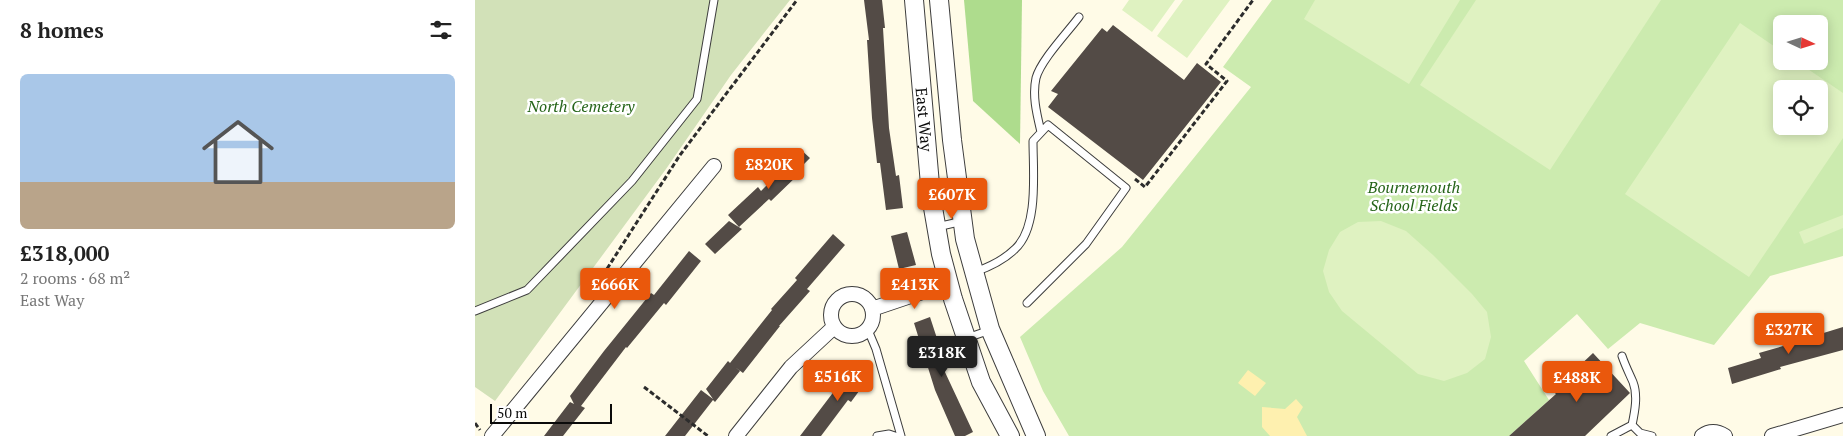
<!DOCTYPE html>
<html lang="en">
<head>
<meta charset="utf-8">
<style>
	:root { --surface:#fff; --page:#f6f6f6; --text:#222; --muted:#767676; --line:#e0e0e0; --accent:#ea580c }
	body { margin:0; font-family:"PT Serif",serif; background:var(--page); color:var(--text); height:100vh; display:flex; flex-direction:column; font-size:19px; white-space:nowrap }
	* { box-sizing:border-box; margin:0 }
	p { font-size:16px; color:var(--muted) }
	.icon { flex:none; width:28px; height:28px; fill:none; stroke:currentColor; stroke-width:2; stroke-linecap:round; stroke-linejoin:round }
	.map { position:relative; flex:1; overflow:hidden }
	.drawer { display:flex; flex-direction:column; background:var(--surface); width:475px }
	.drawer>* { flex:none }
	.needle { width:32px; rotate:94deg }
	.tools { position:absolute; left:1298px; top:15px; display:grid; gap:10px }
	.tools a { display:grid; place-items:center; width:55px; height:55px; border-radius:8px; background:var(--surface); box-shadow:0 2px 12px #0003; font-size:25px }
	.scale { position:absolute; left:15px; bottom:12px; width:122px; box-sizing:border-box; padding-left:5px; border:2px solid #0a0a0a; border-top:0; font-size:14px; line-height:18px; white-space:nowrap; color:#0a0a0a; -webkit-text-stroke:4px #fff; paint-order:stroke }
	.price { position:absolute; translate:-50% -42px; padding:0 11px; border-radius:5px; background:var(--accent); color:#fff; font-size:16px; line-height:32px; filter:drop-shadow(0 1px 2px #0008) }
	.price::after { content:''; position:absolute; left:50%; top:30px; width:15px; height:11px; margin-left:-8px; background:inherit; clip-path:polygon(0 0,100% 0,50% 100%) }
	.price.active { background:#222; color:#fff }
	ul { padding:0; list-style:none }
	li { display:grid; align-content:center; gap:10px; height:265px; padding:0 20px }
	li+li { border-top:1px solid var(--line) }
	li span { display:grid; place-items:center; height:155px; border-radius:8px; color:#555 }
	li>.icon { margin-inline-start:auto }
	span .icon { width:90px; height:90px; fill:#fffc; stroke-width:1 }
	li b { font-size:21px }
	h2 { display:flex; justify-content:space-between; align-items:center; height:60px; padding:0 20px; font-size:21px }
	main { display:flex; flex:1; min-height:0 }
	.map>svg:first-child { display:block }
</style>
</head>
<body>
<main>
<section class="drawer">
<h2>8 homes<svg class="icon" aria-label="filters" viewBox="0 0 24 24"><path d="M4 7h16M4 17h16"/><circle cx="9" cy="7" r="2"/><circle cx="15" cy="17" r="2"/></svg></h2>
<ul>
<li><span style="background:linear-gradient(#a9c7e8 70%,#b9a48a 0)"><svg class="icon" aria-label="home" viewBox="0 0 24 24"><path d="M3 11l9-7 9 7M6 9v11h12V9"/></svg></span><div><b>£318,000</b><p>2 rooms · 68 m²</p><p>East Way</p></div></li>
</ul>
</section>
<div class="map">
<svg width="1368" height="436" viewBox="0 0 1368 436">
	<rect width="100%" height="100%" fill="#fffbe7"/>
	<!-- green -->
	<path fill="#ccebaf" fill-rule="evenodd" d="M 797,0 L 1368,0 L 1368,256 L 1295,276 L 1239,345 L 1165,323 L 1133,349 L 1102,314 L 1049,361 L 1074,400 L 1034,436 L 594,436 L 568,391 L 545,337 L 647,247 L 776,87 L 748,67 ZM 1306,24 L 1344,24 L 1344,61 L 1306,61 ZM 1306,89 L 1344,89 L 1344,126 L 1306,126 Z"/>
	<!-- forest -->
	<path fill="#aedc8d" d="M 489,0 L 547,0 L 545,144 L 498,101 Z"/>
	<!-- sand -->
	<path fill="#fef0af" d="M 773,370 L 791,383 L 780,396 L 763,383 Z
		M 821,399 L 828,407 L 822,417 L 832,436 L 795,436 L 787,427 L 787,407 L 810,409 Z"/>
	<!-- cemetery -->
	<path fill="#d2e1b8" d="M 0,0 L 315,0 L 256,75 L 191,169 L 20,401 L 0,387 Z"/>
	<!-- pitch -->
	<path fill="#dff2c1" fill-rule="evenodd" d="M 654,0 L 700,0 L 677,32 L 647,10 Z
		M 708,0 L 755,0 L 712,58 L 682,36 Z
		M 840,0 L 985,0 L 934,84 L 829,19 Z
		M 1001,0 L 1186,0 L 1075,170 L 945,85 Z
		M 1265,23 L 1306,51 L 1306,61 L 1321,61 L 1368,93 L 1368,138 L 1274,277 L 1150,194 ZM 1306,89 L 1344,89 L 1344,126 L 1306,126 Z
		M 1368,215 L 1368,228 L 1329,244 L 1324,232 Z
		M 906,221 L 931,231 L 958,255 L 997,294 L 1012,312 L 1016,337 L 1010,359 L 992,373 L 969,381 L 943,374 L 867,311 L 854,292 L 848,271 L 854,250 L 865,232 L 883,222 Z"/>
	<!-- building -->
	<path fill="#534b46" d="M 389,0 L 407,0 L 410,28 L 408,28 L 414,128 L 421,176 L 424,175 L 428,208 L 411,210 L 405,163 L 402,163 L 397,118 L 392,40 L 394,40 Z
		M 638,25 L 709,80 L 722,63 L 746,82 L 668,180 L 573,107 L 583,94 L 576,91 L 627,28 L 632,32 Z
		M 325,149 L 335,158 L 322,171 L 324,174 L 296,201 L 294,199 L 264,227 L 253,215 L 283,187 L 286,191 L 314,163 L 313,162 Z
		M 254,221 L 267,229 L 240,254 L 230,244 Z
		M 432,232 L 441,265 L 424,269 L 416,236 Z
		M 358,234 L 370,245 L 332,289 L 335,291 L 304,326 L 305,326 L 268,373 L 260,367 L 265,371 L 240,402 L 238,400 L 210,436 L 190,436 L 226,390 L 238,399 L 231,389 L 253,361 L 255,363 L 297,310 L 296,309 L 322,280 L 320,278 Z
		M 214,251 L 226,261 L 191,305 L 189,303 L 152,348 L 151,347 L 106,406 L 110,408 L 88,436 L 69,436 L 95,402 L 99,404 L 95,396 L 129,351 L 176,293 L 179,295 Z
		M 455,317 L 472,369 L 469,370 L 498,432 L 490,436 L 480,436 L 460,390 L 439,323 Z
		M 1368,327 L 1368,350 L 1305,367 L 1306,369 L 1257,384 L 1253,368 L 1286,358 L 1284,353 L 1308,346 L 1307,342 L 1329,337 L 1329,339 Z
		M 1118,353 L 1155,393 L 1110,436 L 1034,436 L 1081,394 L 1078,391 Z
		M 386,363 L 398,372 L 376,402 L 373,400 L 346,436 L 325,436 L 360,390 L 363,393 Z"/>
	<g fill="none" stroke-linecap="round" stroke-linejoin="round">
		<defs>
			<path id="service" d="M 566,132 C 562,115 557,96 561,78 C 566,60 592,33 604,17
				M 462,227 L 488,221
				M 500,272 C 514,267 529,260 540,249 C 564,227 558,172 558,141 L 573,125 L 651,188 L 611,244 L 552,303
				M 0,311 L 52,290 L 157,181 L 222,99 L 239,0
				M 393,330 L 401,349 L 426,436
				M 492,338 L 515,330
				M 1147,356 C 1150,365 1154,373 1158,382 C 1163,395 1160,411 1157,425 L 1165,433 L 1177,436
				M 402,436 L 414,434 L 420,436
				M 1136,436 L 1157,425"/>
			<path id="minor" d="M356 315a21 21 0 1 1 42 0a21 21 0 1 1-42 0Z
				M 397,309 L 474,283
				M 17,436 L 239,166
				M 261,436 L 316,367 L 359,327
				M 1227,436 C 1234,431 1242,431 1250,436
				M 1297,436 L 1368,415"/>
			<g id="tertiary">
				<path id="s1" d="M 439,0 L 456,196 L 466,254 L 478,299 L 506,382 L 535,436"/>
				<path d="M 464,0 L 477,140 L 490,239 L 515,329 L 561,436"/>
			</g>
		</defs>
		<!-- service casing -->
		<use href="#service" stroke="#3d3d3d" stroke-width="9"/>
		<!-- minor casing -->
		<use href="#minor" stroke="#3d3d3d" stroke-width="16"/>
		<!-- tertiary casing -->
		<use href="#tertiary" stroke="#3d3d3d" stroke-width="20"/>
		<!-- path -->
		<path stroke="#2c2c2c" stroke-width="3" stroke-dasharray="5 2.5" stroke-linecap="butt" d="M 660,179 L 670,187 L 752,81 L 731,64 L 778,0
			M 128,275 L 205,155 L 322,0
			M 169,387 L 233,436
			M 0,423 L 5,430"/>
		<!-- service -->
		<use href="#service" stroke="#fff" stroke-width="7"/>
		<!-- minor -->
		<use href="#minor" stroke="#fff" stroke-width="14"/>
		<!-- tertiary -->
		<use href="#tertiary" stroke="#fff" stroke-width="18"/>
	</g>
	<g text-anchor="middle" stroke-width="5" stroke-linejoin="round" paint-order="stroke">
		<!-- park labels -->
		<g font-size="16" font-style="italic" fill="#256418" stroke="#fff">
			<text x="106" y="112">North Cemetery</text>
			<text x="939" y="193">Bournemouth<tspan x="939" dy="18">School Fields</tspan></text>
		</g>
		<!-- street labels -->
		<g font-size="16" fill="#0a0a0a" stroke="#fff">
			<text dy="6" stroke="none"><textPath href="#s1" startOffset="120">East Way</textPath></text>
		</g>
	</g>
</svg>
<div class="tools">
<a><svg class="needle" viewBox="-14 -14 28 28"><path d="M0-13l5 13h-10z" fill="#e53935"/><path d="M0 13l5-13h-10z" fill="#767676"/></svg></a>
<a><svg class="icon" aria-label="locate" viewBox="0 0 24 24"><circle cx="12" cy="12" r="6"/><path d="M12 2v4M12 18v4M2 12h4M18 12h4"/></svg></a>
</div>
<div class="scale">50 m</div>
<b class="price" style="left:294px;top:190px">£820K</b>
<b class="price" style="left:477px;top:220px">£607K</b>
<b class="price" style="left:140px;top:310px">£666K</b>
<b class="price" style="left:440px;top:310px">£413K</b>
<b class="price" style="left:1314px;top:355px">£327K</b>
<b class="price active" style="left:467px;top:378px">£318K</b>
<b class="price" style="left:363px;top:402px">£516K</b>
<b class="price" style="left:1102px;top:403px">£488K</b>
</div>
</main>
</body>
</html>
